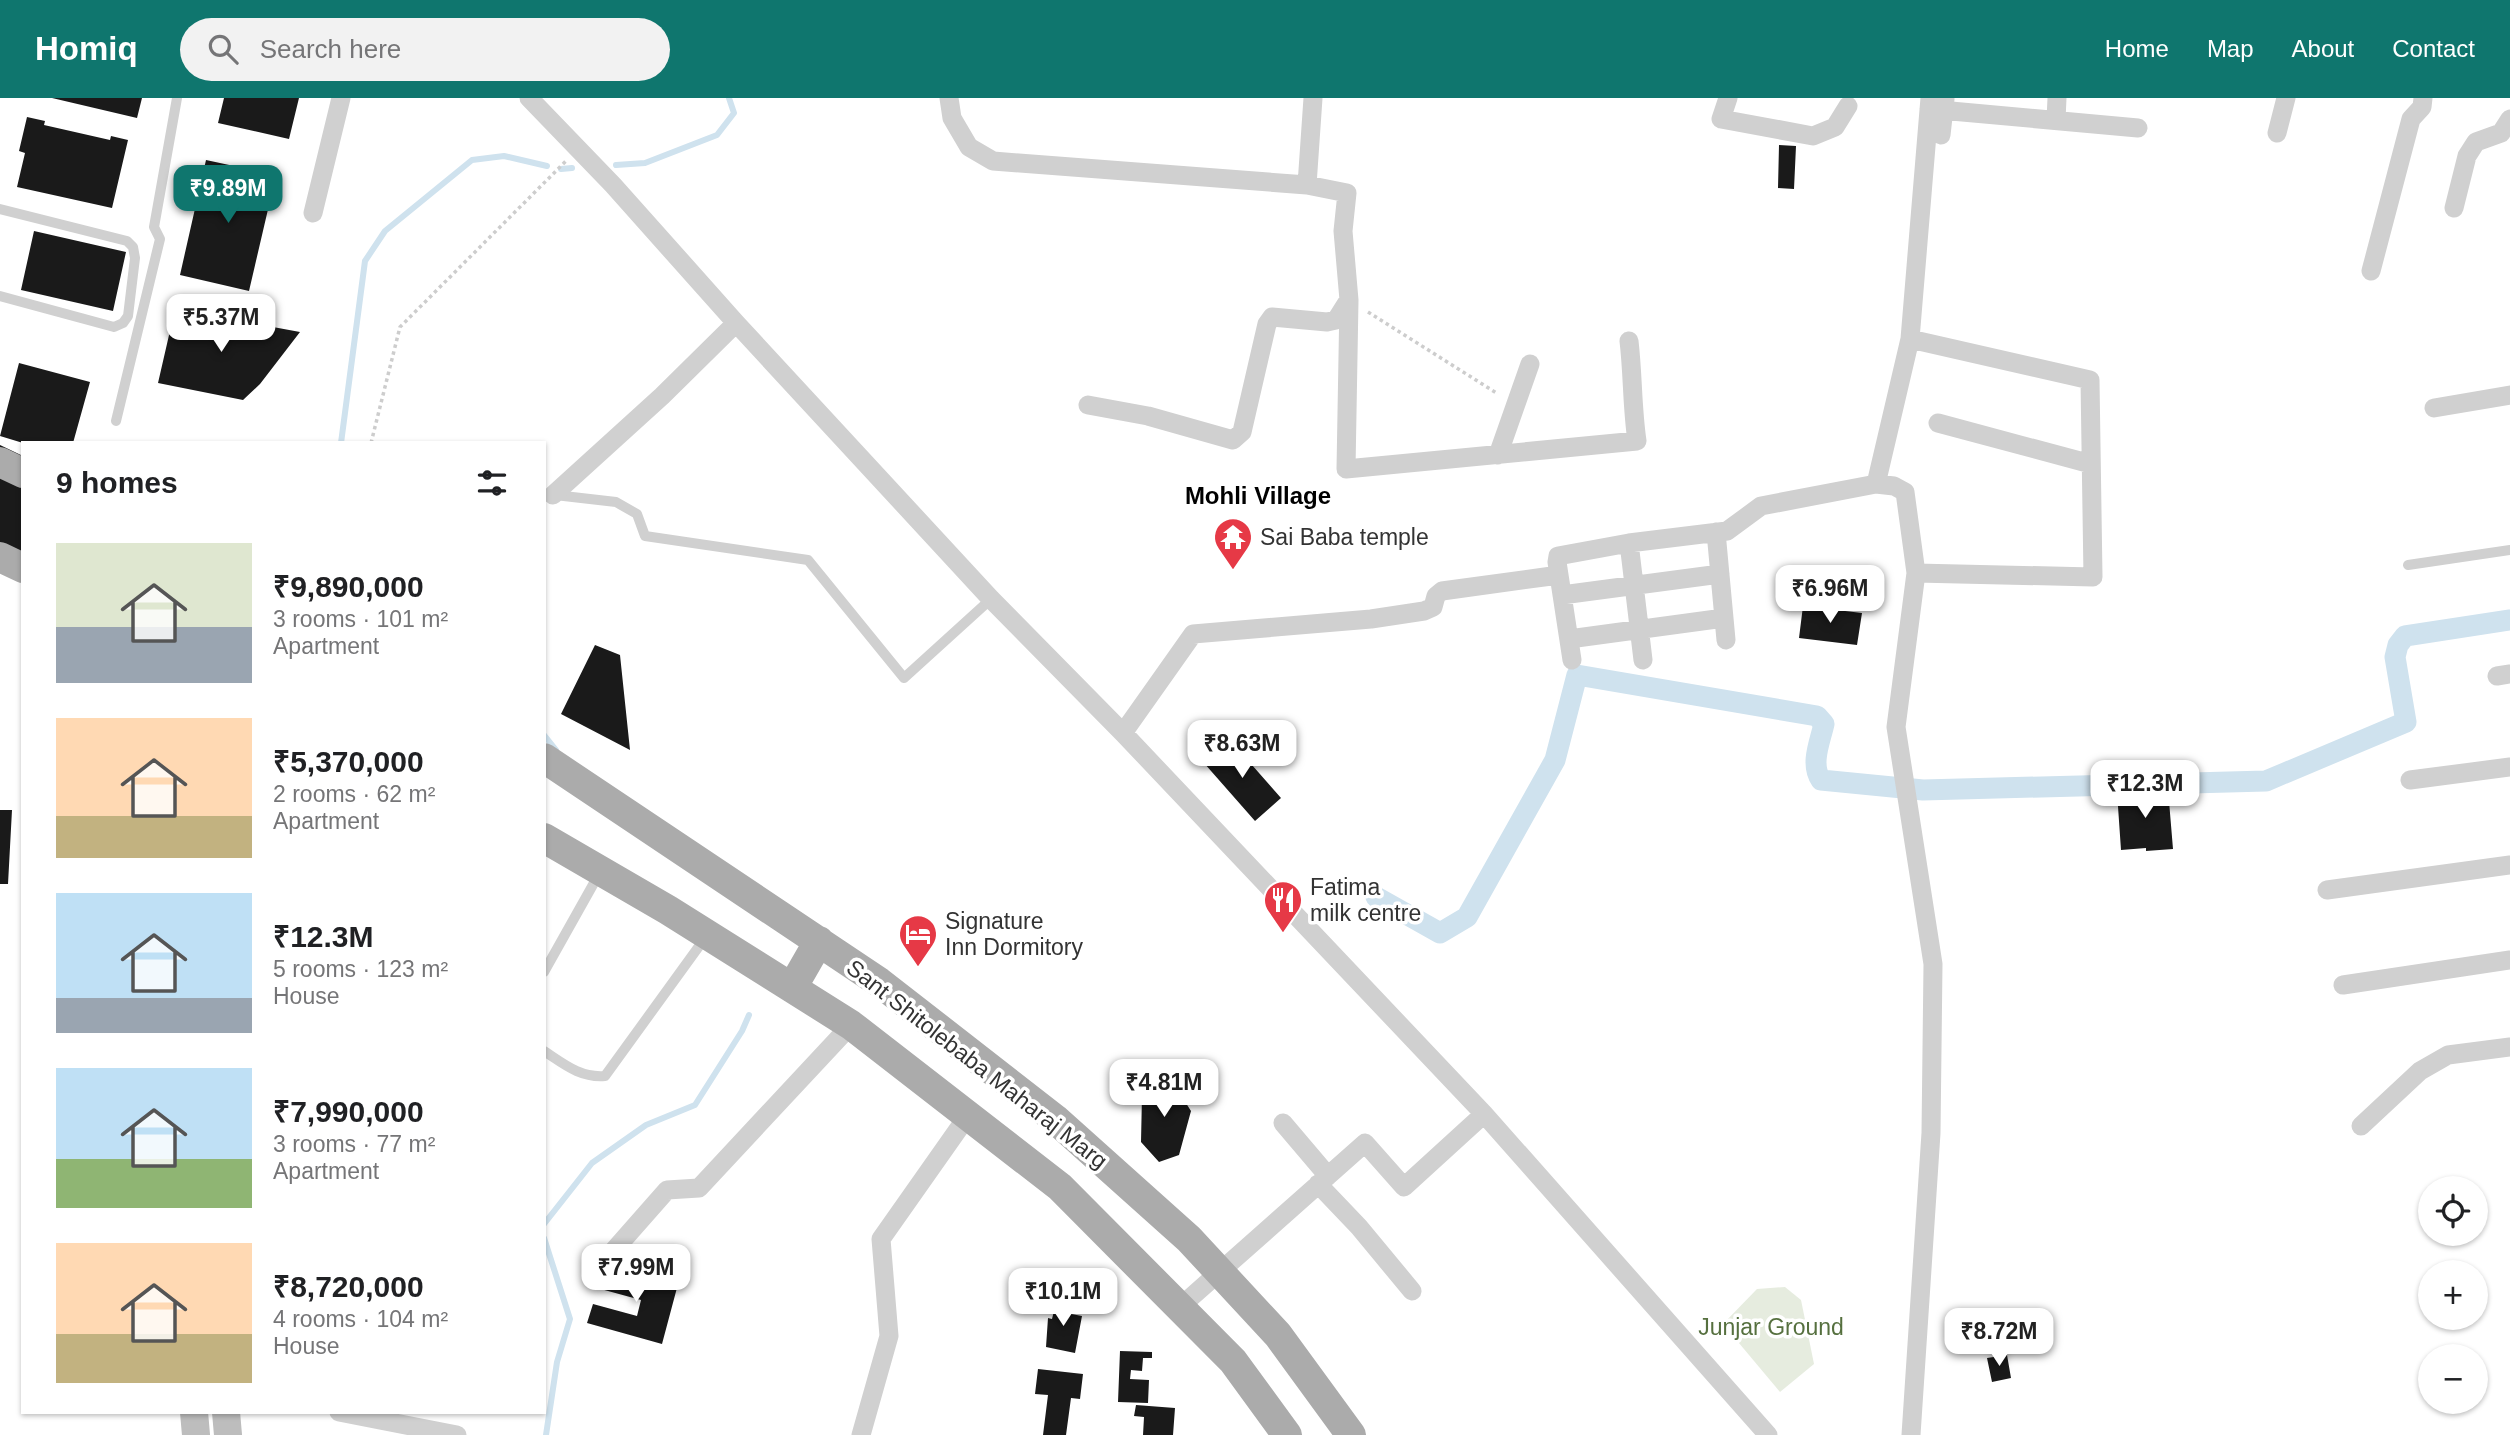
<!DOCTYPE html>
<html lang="en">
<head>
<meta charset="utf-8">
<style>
	:root { --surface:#fff; --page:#f2f2f2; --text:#202124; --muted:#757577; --accent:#0f766e }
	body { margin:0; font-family:Arial,sans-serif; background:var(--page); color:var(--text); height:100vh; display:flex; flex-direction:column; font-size:26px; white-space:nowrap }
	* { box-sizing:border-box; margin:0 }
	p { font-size:23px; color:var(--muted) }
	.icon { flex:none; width:38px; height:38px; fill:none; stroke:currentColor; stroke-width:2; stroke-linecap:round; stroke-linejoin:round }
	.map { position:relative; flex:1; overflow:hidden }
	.sheet { position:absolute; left:21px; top:343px; width:525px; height:973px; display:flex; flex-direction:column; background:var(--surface); border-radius:0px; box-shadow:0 2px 5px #0004 }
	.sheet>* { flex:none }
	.controls { position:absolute; left:2418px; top:1078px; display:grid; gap:14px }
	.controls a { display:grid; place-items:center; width:70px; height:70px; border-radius:50%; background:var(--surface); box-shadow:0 2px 5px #0004; font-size:35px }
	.price { position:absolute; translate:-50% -60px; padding:0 16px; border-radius:14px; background:#fff; color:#222; font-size:23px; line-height:46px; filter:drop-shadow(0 2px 4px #0008) }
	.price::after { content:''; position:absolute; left:50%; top:42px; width:21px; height:16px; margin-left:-10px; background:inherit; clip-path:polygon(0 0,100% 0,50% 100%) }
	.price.selected { background:var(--accent); color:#fff }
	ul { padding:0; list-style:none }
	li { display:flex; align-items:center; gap:21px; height:175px; padding:0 35px }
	li span { display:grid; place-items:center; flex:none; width:196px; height:140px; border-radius:0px; color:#555 }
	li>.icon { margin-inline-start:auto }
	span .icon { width:84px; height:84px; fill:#fffc; stroke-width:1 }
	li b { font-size:30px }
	h2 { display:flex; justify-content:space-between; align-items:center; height:84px; padding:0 35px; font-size:30px }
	header { display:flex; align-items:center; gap:42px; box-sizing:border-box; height:98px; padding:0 35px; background:var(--accent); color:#fff }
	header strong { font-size:33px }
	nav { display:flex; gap:38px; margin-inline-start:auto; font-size:24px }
	.search { width:490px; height:63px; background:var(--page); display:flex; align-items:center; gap:18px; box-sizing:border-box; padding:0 24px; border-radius:38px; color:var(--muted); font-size:26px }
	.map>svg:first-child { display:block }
</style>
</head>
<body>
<header>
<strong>Homiq</strong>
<div class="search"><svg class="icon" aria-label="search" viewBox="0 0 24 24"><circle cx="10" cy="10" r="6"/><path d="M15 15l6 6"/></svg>Search here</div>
<nav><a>Home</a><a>Map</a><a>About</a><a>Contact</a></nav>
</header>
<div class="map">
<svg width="2510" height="1337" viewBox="0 0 2510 1337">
	<rect width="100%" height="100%" fill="#fff"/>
	<!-- green -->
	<path fill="#e6ecdf" d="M 1785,1189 L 1801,1202 L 1814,1266 L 1780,1294 L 1723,1226 L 1757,1191 Z"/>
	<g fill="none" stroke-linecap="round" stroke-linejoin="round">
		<!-- stream -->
		<path stroke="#cfe2ee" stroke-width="6" d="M 616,67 L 645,65 L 717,37 L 734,15 L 729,0
			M 561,71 L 572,70
			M 341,345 L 365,163 L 385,133 L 472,62 L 504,58 L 547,68
			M 544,637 L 556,652
			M 544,1126 L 592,1065 L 646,1027 L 695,1007 L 742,933 L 749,917
			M 544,1140 L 570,1221 L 557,1264 L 546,1337"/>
		<!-- canal -->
		<path stroke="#cfe2ee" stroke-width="21" d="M 1376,799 L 1440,835 L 1467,819 L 1555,662 L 1577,577 L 1817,618 L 1824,626 C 1820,644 1810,666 1821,682 L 1923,692 L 2266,683 L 2406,624 L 2395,559 L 2398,547 L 2405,538 L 2510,522"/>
	</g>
	<!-- building -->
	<path fill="#1a1a1a" d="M 52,0 L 142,0 L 137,20 Z
		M 224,0 L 299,0 L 289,41 L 218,25 Z
		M 27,19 L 45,23 L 44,27 L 110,42 L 111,38 L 128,42 L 112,110 L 17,89 L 25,55 L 19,53 Z
		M 1779,47 L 1796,48 L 1794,91 L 1778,90 Z
		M 206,62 L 276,77 L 249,193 L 180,177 Z
		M 34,133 L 126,154 L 113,213 L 21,192 Z
		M 175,211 L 300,234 L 260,286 L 243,302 L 158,285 Z
		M 19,265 L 90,284 L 73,345 L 23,345 L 0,338 Z
		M 0,347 L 23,358 L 23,461 L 0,449 Z
		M 1803,508 L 1862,515 L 1857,547 L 1799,540 Z
		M 595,547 L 620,557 L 630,652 L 561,616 Z
		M 1230,642 L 1281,700 L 1255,723 L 1204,665 Z
		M 2168,691 L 2173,751 L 2146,753 L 2146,750 L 2121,752 L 2117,694 Z
		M 0,712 L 12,712 L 8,786 L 0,786 Z
		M 1168,977 L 1191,1013 L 1179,1057 L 1159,1064 L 1141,1044 L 1142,997 L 1151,982 Z
		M 604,1166 L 678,1186 L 662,1246 L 587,1225 L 593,1206 L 637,1218 L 641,1202 L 597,1190 Z
		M 1058,1197 L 1069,1200 L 1066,1215 L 1082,1218 L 1075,1255 L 1046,1249 L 1048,1220 L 1052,1221 Z
		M 1120,1253 L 1152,1254 L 1152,1260 L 1143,1260 L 1142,1273 L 1131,1272 L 1130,1281 L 1149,1282 L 1148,1305 L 1118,1304 Z
		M 2007,1257 L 2011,1280 L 1992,1284 L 1987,1260 Z
		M 1038,1271 L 1083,1276 L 1080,1301 L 1071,1300 L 1066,1337 L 1043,1337 L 1048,1297 L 1035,1296 Z
		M 1136,1307 L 1175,1310 L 1173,1337 L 1143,1337 L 1144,1319 L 1134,1318 Z"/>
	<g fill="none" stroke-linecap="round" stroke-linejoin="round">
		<!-- path -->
		<path stroke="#cdcdcd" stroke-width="3.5" stroke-dasharray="3.5 3.5" stroke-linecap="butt" d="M 1368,214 L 1498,296
			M 371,345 L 400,229 L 566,63"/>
		<!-- lane -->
		<path stroke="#d0d0d0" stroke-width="10" d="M 0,111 L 127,143 L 133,149 L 135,160 L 128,218 L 123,225 L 114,229 L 0,198
			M 116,323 L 160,141 L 154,129 L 177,0
			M 555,397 L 616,404 L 637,416 L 645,438 L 808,462 L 904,580 L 991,501
			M 2408,467 L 2510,452
			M 544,874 L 599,776
			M 544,953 C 564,966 580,980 605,978 L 705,840"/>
		<!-- street -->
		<path stroke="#d0d0d0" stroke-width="19" d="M 529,0 L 613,87 L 736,225 L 991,501 L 1123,635 L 1484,1016 L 1768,1337
			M 949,0 L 952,20 L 969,49 L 993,63 L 1307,87 L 1347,95 L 1343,133 L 1349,202 L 1346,371 L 1637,343 C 1632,309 1633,277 1629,243
			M 1728,0 L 1721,21 L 1813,38 L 1835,29 L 1848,8
			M 1929,11 L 2138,30
			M 2056,22 L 2057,0
			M 2277,35 L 2286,0
			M 1941,37 L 1945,1
			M 1307,87 L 1313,0
			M 2454,110 L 2467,58 L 2476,44 L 2501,35 L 2510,21
			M 313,115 L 341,0
			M 2371,173 L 2411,21 L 2422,9 L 2423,0
			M 1910,241 L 2090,282 L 2093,479 L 1916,475
			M 1088,307 L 1148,318 L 1233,342 L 1242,334 L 1267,226 L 1272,219 L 1327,224 L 1336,222 L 1348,203
			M 2434,310 L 2510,297
			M 1938,325 L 2091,366
			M 1498,357 L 1530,266
			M 553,397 L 662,298 L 736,225
			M 1716,434 L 1726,542
			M 1629,445 L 1643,562
			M 1562,497 L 1720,476
			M 1569,541 L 1724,520
			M 1572,562 L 1557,464 L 1558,458 L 1629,445 L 1727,433 L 1761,408 L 1876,386
			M 2497,578 L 2510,576
			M 1123,635 L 1193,536 L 1371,521 L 1424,513 L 1433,509 L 1436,498 L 1442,493 L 1559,477
			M 2410,682 L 2510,669
			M 2327,792 L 2510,767
			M 2343,887 L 2510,862
			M 1283,1025 L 1328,1078
			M 2361,1028 L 2420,973 L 2448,957 L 2510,949
			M 1318,1086 L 1359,1129 L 1412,1193
			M 593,1176 L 667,1092 L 699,1090 L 851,927
			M 1180,1209 L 1365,1045 L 1404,1089 L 1484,1016
			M 339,1314 L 457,1337
			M 861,1337 L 889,1238 L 881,1141 L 969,1016
			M 1911,1337 L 1931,1035 L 1933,866 L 1896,629 L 1916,475 L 1905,394 L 1894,388 L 1876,386 L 1910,241 L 1930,0"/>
		<!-- secondary -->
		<path stroke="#bdbdbd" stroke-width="28" d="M 194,1314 L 196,1337
			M 226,1314 L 228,1337"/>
		<!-- primary -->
		<path stroke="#ababab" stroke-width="30" d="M 0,364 L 23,375
			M 0,459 L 23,470
			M 544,660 L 879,884 L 1055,1021 L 1189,1141 L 1278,1237 L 1351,1337
			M 544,740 L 668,812 L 851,927 L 1060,1089 L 1233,1263 L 1287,1337
			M 792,890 L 819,843"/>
	</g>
	<!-- icons -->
	<defs>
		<symbol id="temple-pin" viewBox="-11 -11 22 30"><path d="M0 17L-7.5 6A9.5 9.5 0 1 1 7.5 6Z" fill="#e63946" stroke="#fff"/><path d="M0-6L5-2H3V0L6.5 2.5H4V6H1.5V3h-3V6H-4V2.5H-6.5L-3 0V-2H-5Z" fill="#fff"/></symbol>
		<symbol id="restaurant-pin" viewBox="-11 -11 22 30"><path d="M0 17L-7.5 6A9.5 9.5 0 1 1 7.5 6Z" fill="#e63946" stroke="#fff"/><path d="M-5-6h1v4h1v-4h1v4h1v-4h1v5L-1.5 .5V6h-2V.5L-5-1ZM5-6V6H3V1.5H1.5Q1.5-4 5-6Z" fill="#fff"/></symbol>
		<symbol id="hotel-pin" viewBox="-11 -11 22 30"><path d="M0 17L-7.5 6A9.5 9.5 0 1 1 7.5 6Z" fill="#e63946" stroke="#fff"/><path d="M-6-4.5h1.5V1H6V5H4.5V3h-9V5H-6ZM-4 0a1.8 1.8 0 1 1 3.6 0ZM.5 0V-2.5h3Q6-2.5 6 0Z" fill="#fff"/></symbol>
	</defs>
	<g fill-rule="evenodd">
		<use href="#temple-pin" x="1211" y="417" width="44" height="60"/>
		<use href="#restaurant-pin" x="1261" y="780" width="44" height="60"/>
		<use href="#hotel-pin" x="896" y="814" width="44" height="60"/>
	</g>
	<g text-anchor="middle" stroke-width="7" stroke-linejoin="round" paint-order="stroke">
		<!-- poi labels -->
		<g font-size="23" fill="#333" stroke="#fff" text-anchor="start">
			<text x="1260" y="447">Sai Baba temple</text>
			<text x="1310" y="797">Fatima<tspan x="1310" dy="26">milk centre</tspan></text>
			<text x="945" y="831">Signature<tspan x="945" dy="26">Inn Dormitory</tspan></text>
		</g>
		<!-- street labels -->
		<g font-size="23" fill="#333" stroke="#fff">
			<text transform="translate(977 966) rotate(38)" y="8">Sant Shitolebaba Maharaj Marg</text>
		</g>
		<!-- park labels -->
		<g font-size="23" fill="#56703f" stroke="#fff">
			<text x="1771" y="1237">Junjar Ground</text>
		</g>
		<!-- neighbourhood labels -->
		<g font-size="24" font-weight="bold" fill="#000" stroke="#fff">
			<text x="1258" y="406">Mohli Village</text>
		</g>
	</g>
</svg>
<div class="controls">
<a><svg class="icon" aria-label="locate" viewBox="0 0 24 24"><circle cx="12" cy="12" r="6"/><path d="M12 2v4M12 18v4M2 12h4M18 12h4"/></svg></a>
<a>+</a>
<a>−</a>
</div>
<b class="price selected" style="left:228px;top:127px">₹9.89M</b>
<b class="price" style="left:221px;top:256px">₹5.37M</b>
<b class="price" style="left:1830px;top:527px">₹6.96M</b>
<b class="price" style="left:1242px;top:682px">₹8.63M</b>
<b class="price" style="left:2145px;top:722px">₹12.3M</b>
<b class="price" style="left:1164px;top:1021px">₹4.81M</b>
<b class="price" style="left:636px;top:1206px">₹7.99M</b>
<b class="price" style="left:1063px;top:1230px">₹10.1M</b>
<b class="price" style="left:1999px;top:1270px">₹8.72M</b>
<section class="sheet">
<h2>9 homes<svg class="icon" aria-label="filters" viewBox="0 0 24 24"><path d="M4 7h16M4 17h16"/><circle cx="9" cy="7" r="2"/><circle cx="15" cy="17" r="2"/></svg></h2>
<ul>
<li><span style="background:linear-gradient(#dfe7d0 60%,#9aa5b1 0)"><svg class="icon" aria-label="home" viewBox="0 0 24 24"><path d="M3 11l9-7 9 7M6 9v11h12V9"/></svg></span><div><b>₹9,890,000</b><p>3 rooms · 101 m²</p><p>Apartment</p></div></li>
<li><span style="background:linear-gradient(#ffd9b3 70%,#c2b280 0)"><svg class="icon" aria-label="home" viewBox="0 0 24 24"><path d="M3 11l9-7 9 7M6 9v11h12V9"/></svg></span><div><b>₹5,370,000</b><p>2 rooms · 62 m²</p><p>Apartment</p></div></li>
<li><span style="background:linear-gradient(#bfe0f5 75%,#9aa5b1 0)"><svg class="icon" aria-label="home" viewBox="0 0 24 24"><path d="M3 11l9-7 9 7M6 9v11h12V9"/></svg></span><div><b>₹12.3M</b><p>5 rooms · 123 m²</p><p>House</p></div></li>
<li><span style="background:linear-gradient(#bfe0f5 65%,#8fb573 0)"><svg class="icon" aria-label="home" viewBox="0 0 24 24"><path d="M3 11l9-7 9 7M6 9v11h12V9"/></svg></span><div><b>₹7,990,000</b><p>3 rooms · 77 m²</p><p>Apartment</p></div></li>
<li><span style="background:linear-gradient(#ffd9b3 65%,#c2b280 0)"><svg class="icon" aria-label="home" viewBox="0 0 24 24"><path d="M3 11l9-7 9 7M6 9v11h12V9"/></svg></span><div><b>₹8,720,000</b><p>4 rooms · 104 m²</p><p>House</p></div></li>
</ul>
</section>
</div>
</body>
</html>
